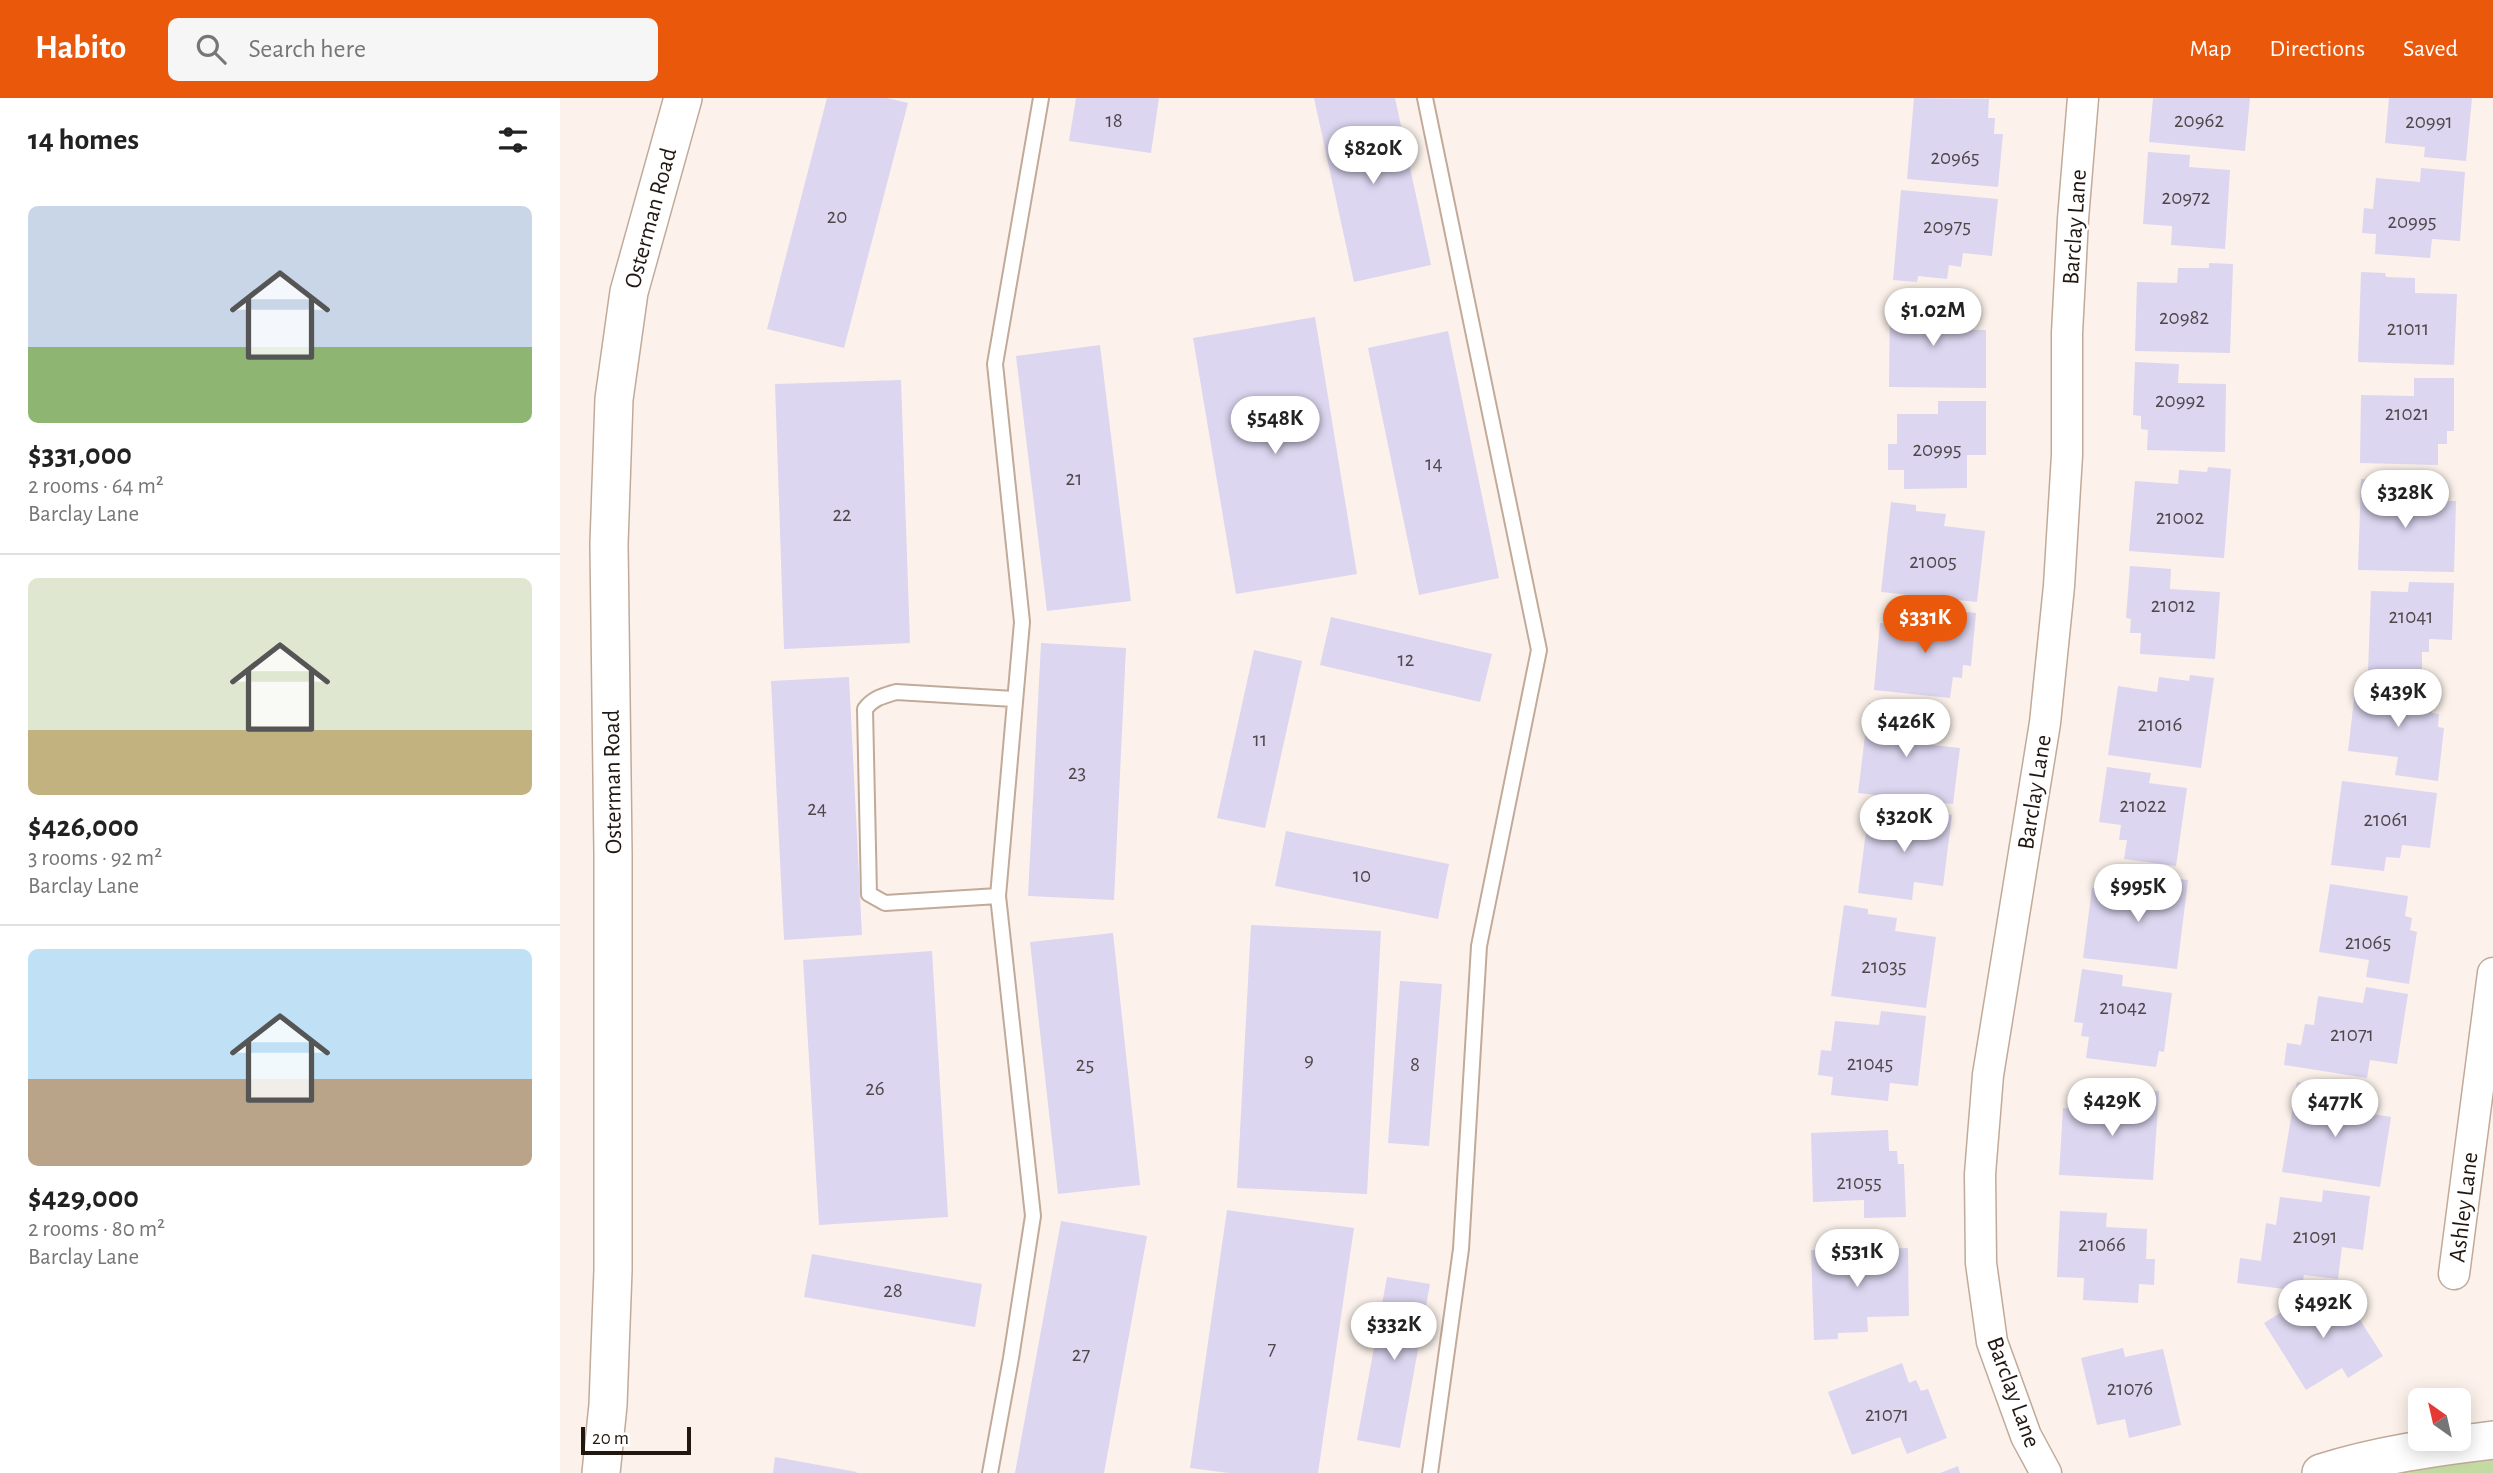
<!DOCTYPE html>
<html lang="en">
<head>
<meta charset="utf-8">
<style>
	:root { --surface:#fff; --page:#f6f6f6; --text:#222; --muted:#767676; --line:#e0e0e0; --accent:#ea580c }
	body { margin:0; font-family:"Alegreya Sans",sans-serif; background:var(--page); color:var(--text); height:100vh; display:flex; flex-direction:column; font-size:26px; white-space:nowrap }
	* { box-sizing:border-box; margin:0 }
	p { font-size:23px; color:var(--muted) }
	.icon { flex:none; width:38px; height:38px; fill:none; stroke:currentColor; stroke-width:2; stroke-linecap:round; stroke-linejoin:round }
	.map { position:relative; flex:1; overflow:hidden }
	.drawer { display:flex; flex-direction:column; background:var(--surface); width:560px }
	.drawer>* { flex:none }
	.needle { width:46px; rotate:326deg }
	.fabs { position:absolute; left:1848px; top:1290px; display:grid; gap:14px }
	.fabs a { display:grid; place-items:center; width:63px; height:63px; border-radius:10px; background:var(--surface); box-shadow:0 4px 18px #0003; font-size:35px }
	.scale { position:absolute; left:21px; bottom:18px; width:110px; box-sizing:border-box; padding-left:7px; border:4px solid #201711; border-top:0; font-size:19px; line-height:24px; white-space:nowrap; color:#201711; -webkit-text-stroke:5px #fff; paint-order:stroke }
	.price { position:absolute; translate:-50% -60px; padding:0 16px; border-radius:24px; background:#fff; color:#222; font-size:23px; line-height:46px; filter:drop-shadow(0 2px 4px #0008) }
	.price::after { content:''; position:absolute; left:50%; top:42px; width:21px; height:16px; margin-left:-10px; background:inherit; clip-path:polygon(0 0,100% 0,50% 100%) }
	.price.current { background:var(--accent); color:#fff }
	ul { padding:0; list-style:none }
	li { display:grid; align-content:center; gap:14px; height:371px; padding:0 28px }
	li+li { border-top:2px solid var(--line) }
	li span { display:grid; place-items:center; height:217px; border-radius:10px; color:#555 }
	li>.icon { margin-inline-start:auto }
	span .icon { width:126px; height:126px; fill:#fffc; stroke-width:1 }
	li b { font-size:30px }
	h2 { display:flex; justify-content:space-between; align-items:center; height:84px; padding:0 28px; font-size:30px }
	header { display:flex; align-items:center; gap:42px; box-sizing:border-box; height:98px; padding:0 35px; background:var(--accent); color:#fff }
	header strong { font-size:33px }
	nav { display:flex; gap:38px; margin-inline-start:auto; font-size:24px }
	.search { width:490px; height:63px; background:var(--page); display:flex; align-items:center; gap:18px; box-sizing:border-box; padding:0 24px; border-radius:10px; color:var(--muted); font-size:26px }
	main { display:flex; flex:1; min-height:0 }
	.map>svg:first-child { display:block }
</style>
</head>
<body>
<header>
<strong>Habito</strong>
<div class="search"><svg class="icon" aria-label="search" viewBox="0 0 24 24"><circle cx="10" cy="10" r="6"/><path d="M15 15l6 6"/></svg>Search here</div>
<nav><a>Map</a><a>Directions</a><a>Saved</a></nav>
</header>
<main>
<section class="drawer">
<h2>14 homes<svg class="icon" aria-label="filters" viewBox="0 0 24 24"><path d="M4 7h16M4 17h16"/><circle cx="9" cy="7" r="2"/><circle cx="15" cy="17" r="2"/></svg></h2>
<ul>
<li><span style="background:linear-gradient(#c9d6e8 65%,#8fb573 0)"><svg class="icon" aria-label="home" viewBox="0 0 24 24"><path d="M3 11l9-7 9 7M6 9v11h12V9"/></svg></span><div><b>$331,000</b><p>2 rooms · 64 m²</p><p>Barclay Lane</p></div></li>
<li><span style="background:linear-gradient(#dfe7d0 70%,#c2b280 0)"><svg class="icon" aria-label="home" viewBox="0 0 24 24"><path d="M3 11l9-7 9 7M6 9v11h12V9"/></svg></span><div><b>$426,000</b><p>3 rooms · 92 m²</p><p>Barclay Lane</p></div></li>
<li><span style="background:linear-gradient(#bfe0f5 60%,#b9a48a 0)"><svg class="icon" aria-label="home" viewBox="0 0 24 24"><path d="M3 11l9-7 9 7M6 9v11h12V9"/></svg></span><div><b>$429,000</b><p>2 rooms · 80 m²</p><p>Barclay Lane</p></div></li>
</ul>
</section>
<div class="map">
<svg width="1933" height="1375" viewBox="0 0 1933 1375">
	<rect width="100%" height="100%" fill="#fcf2eb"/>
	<!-- green -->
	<path fill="#c3dba2" d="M 1933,1352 L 1933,1375 L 1767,1375 Z"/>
	<!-- building -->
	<path fill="#dcd6f0" d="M 267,0 L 327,0 L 348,5 L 284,250 L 207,231 Z
		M 516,0 L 599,0 L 591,55 L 509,43 Z
		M 754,0 L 835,0 L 871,167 L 794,184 Z
		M 1354,0 L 1429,1 L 1428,20 L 1435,20 L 1434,36 L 1443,36 L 1438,89 L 1347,81 Z
		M 1593,0 L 1690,0 L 1685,53 L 1589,44 Z
		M 1829,0 L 1912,0 L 1906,63 L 1864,59 L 1865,49 L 1825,45 Z
		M 1588,54 L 1630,57 L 1629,69 L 1670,72 L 1665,151 L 1611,147 L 1612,128 L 1583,126 Z
		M 1861,70 L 1905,74 L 1900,143 L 1872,141 L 1870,160 L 1815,156 L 1816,136 L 1802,135 L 1804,110 L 1813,111 L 1816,80 L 1860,84 Z
		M 1341,92 L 1438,101 L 1432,158 L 1403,155 L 1401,169 L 1389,167 L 1387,181 L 1358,178 L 1357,184 L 1333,182 Z
		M 1649,165 L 1673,166 L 1670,255 L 1575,253 L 1577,184 L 1617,185 L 1618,170 L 1649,170 Z
		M 1801,174 L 1825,175 L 1826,179 L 1855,180 L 1855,195 L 1897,196 L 1894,267 L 1798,264 Z
		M 1330,199 L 1355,199 L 1355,205 L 1387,205 L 1387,216 L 1398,216 L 1398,232 L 1426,232 L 1426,290 L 1329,289 Z
		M 755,219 L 797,476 L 676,496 L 633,240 Z
		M 888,233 L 939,480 L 859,497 L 808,250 Z
		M 540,247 L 571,503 L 487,513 L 456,258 Z
		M 1575,264 L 1619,266 L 1618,285 L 1666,286 L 1665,354 L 1587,352 L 1588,332 L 1581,331 L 1581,318 L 1573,317 Z
		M 1854,280 L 1894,280 L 1894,333 L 1887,333 L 1887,346 L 1878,346 L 1878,367 L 1800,365 L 1801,297 L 1854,298 Z
		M 341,282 L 350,545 L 224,551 L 215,286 Z
		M 1378,303 L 1426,303 L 1426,357 L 1407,357 L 1407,390 L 1344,391 L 1344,372 L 1328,372 L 1328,346 L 1337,346 L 1337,316 L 1378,316 Z
		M 1648,369 L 1671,371 L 1664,460 L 1569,453 L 1575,383 L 1618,386 L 1619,372 L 1647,374 Z
		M 1801,381 L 1825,382 L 1825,387 L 1855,388 L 1854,402 L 1896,403 L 1894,474 L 1798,472 Z
		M 1331,404 L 1356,407 L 1356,413 L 1386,416 L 1384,428 L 1425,433 L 1417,504 L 1321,494 Z
		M 1570,468 L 1611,471 L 1610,491 L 1660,494 L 1655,561 L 1580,556 L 1581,535 L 1570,535 L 1571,521 L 1566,520 Z
		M 1849,484 L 1894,485 L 1892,542 L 1869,541 L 1869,554 L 1862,554 L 1862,574 L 1808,573 L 1811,493 L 1848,494 Z
		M 1375,511 L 1416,515 L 1411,568 L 1403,567 L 1402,580 L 1393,579 L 1390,600 L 1314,592 L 1320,525 L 1373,529 Z
		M 771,519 L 932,556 L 920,604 L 760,567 Z
		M 481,545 L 566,550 L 554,802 L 468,798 Z
		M 694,552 L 742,563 L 705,730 L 657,720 Z
		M 1630,577 L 1654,580 L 1641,670 L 1548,657 L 1558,588 L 1597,594 L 1599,579 L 1629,583 Z
		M 289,579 L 302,837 L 224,842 L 211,583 Z
		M 1796,585 L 1874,594 L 1872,615 L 1879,616 L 1878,629 L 1884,630 L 1878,683 L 1835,677 L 1838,659 L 1788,653 Z
		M 1309,605 L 1334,608 L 1334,614 L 1362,617 L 1360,632 L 1373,633 L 1372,647 L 1400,650 L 1393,706 L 1298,695 Z
		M 1547,669 L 1591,675 L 1589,685 L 1627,690 L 1616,768 L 1564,761 L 1567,742 L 1559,742 L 1561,727 L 1539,724 Z
		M 1782,683 L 1877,695 L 1870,750 L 1842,747 L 1840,760 L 1826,759 L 1824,773 L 1771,767 Z
		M 1351,711 L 1392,717 L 1383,788 L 1354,784 L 1352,802 L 1298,795 L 1308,718 L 1350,724 Z
		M 726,733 L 889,766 L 878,821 L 715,788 Z
		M 1604,779 L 1628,782 L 1617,871 L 1523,860 L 1532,790 L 1573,795 L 1575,781 L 1604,785 Z
		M 1770,786 L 1848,798 L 1845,818 L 1852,820 L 1850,832 L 1857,834 L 1849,886 L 1806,879 L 1809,862 L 1759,854 Z
		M 1284,807 L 1308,811 L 1308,816 L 1337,820 L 1335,833 L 1376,839 L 1366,910 L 1271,898 Z
		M 691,827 L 821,833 L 807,1096 L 677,1090 Z
		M 553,835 L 580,1087 L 498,1096 L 470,844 Z
		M 372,853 L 388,1119 L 259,1127 L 243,862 Z
		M 1522,871 L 1563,877 L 1562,888 L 1612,895 L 1604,954 L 1599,953 L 1596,969 L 1526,960 L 1529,939 L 1521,938 L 1523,925 L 1514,924 Z
		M 840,883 L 882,886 L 869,1048 L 828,1045 Z
		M 1806,889 L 1848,896 L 1837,966 L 1810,962 L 1807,980 L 1724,967 L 1727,945 L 1741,947 L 1745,926 L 1754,927 L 1758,898 L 1803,905 Z
		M 1321,913 L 1366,918 L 1358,988 L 1330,985 L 1328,1003 L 1271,997 L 1273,979 L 1258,977 L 1261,952 L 1271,953 L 1275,923 L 1319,927 Z
		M 1737,984 L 1762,988 L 1761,994 L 1790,998 L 1788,1012 L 1831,1019 L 1820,1089 L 1722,1074 Z
		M 1574,992 L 1599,993 L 1593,1082 L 1499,1077 L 1503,1010 L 1544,1012 L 1545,997 L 1574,999 Z
		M 1328,1032 L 1329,1053 L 1337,1053 L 1338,1066 L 1344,1066 L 1346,1119 L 1304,1120 L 1304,1102 L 1253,1104 L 1251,1035 Z
		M 1763,1092 L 1810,1098 L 1803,1152 L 1782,1149 L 1778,1181 L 1744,1177 L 1742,1188 L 1732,1186 L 1731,1192 L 1677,1185 L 1680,1160 L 1701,1163 L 1706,1125 L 1716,1127 L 1720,1099 L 1762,1104 Z
		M 667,1112 L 794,1130 L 758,1375 L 669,1375 L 630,1370 Z
		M 1500,1113 L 1547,1115 L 1546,1129 L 1587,1131 L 1586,1161 L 1595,1161 L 1594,1187 L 1579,1186 L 1578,1205 L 1523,1202 L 1524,1180 L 1497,1179 Z
		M 501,1123 L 587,1138 L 544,1375 L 455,1375 Z
		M 1348,1150 L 1349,1218 L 1307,1219 L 1308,1234 L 1278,1235 L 1278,1241 L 1254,1242 L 1251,1152 Z
		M 252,1156 L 422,1186 L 415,1229 L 244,1199 Z
		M 827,1179 L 870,1186 L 840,1350 L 797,1342 Z
		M 1750,1196 L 1760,1213 L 1784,1197 L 1823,1258 L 1788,1280 L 1782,1270 L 1746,1292 L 1704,1225 Z
		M 1563,1250 L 1565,1259 L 1603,1251 L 1621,1327 L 1569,1340 L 1565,1321 L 1537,1327 L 1521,1260 Z
		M 1342,1265 L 1349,1285 L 1356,1282 L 1361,1293 L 1368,1291 L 1387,1340 L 1347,1356 L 1340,1339 L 1292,1357 L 1268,1294 Z
		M 215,1359 L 297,1374 L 296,1375 L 213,1375 Z
		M 1398,1368 L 1400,1375 L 1380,1375 Z"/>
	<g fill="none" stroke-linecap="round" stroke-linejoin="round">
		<defs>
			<path id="service" d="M 865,0 L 979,552 L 919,848 L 901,1151 L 870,1375
				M 438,798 L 325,805 L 309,796 L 305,611 C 313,600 323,598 336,594 L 454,601
				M 430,1375 L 451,1260 L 473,1118 L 438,798 L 462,524 L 435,266 L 481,0"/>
			<path id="minor" d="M 1894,1176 L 1933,875
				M 1486,1375 L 1466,1338 L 1432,1244 L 1421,1165 L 1420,1076 L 1428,977 L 1485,625 L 1499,488 L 1507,357 L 1507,235 L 1513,121 L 1523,0"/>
			<path id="tertiary" d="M 41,1375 L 48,1307 L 53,1172 L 53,755 L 49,446 L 54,301 L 69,194 L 123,0
				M 1761,1375 C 1817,1357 1875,1349 1933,1342"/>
		</defs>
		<!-- service casing -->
		<use href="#service" stroke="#c1aa99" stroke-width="18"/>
		<!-- minor casing -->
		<use href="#minor" stroke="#c1aa99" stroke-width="33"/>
		<!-- tertiary casing -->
		<use href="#tertiary" stroke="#c1aa99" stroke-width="40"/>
		<!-- service -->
		<use href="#service" stroke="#fff" stroke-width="14"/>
		<!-- minor -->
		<use href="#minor" stroke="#fff" stroke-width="30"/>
		<!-- tertiary -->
		<use href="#tertiary" stroke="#fff" stroke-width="37"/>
	</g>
	<g text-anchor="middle" stroke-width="5" stroke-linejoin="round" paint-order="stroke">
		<!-- number labels -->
		<g font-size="21" fill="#4f4749">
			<text x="554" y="29">18</text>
			<text x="1639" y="29">20962</text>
			<text x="1869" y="30">20991</text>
			<text x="1395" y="66">20965</text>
			<text x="1626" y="106">20972</text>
			<text x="277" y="125">20</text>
			<text x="1852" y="130">20995</text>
			<text x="1387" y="135">20975</text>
			<text x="1624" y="226">20982</text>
			<text x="1848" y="237">21011</text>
			<text x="1620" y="309">20992</text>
			<text x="1847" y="322">21021</text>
			<text x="1377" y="358">20995</text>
			<text x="874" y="372">14</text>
			<text x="514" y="387">21</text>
			<text x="282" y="423">22</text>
			<text x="1620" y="426">21002</text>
			<text x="1373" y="470">21005</text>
			<text x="1613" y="514">21012</text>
			<text x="1851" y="525">21041</text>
			<text x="846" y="568">12</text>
			<text x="1600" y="633">21016</text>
			<text x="700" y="648">11</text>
			<text x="517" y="681">23</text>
			<text x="1583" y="714">21022</text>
			<text x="257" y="717">24</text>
			<text x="1826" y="728">21061</text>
			<text x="802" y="784">10</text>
			<text x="1808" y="851">21065</text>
			<text x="1324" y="875">21035</text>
			<text x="1563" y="916">21042</text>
			<text x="1792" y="943">21071</text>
			<text x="749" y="968">9</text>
			<text x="1310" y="972">21045</text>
			<text x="525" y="973">25</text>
			<text x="855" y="973">8</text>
			<text x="315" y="997">26</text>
			<text x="1299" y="1091">21055</text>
			<text x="1755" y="1145">21091</text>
			<text x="1542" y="1153">21066</text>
			<text x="333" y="1199">28</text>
			<text x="712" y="1257">7</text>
			<text x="521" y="1263">27</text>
			<text x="1570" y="1297">21076</text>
			<text x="1327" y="1323">21071</text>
		</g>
		<!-- street labels -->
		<g font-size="24" fill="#201711" stroke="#fff">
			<text transform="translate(90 120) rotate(-75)" y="8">Osterman Road</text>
			<text transform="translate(1514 129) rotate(-86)" y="8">Barclay Lane</text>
			<text transform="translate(52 684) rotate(-91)" y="8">Osterman Road</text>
			<text transform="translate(1474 694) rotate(-81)" y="8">Barclay Lane</text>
			<text transform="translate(1903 1109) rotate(-83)" y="8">Ashley Lane</text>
			<text transform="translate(1454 1294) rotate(70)" y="8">Barclay Lane</text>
		</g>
	</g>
</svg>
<div class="fabs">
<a><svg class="needle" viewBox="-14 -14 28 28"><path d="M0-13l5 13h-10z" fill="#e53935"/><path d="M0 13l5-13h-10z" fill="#767676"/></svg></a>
</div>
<div class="scale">20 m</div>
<b class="price" style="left:813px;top:88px">$820K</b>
<b class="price" style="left:1373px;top:250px">$1.02M</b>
<b class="price" style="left:715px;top:358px">$548K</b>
<b class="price" style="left:1845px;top:432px">$328K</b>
<b class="price current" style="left:1365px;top:557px">$331K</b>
<b class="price" style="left:1838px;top:631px">$439K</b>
<b class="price" style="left:1346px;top:661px">$426K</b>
<b class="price" style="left:1344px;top:756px">$320K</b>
<b class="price" style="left:1578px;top:826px">$995K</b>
<b class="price" style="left:1552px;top:1040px">$429K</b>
<b class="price" style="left:1775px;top:1041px">$477K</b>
<b class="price" style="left:1297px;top:1191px">$531K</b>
<b class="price" style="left:1763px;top:1242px">$492K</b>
<b class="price" style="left:834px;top:1264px">$332K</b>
</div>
</main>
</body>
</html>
